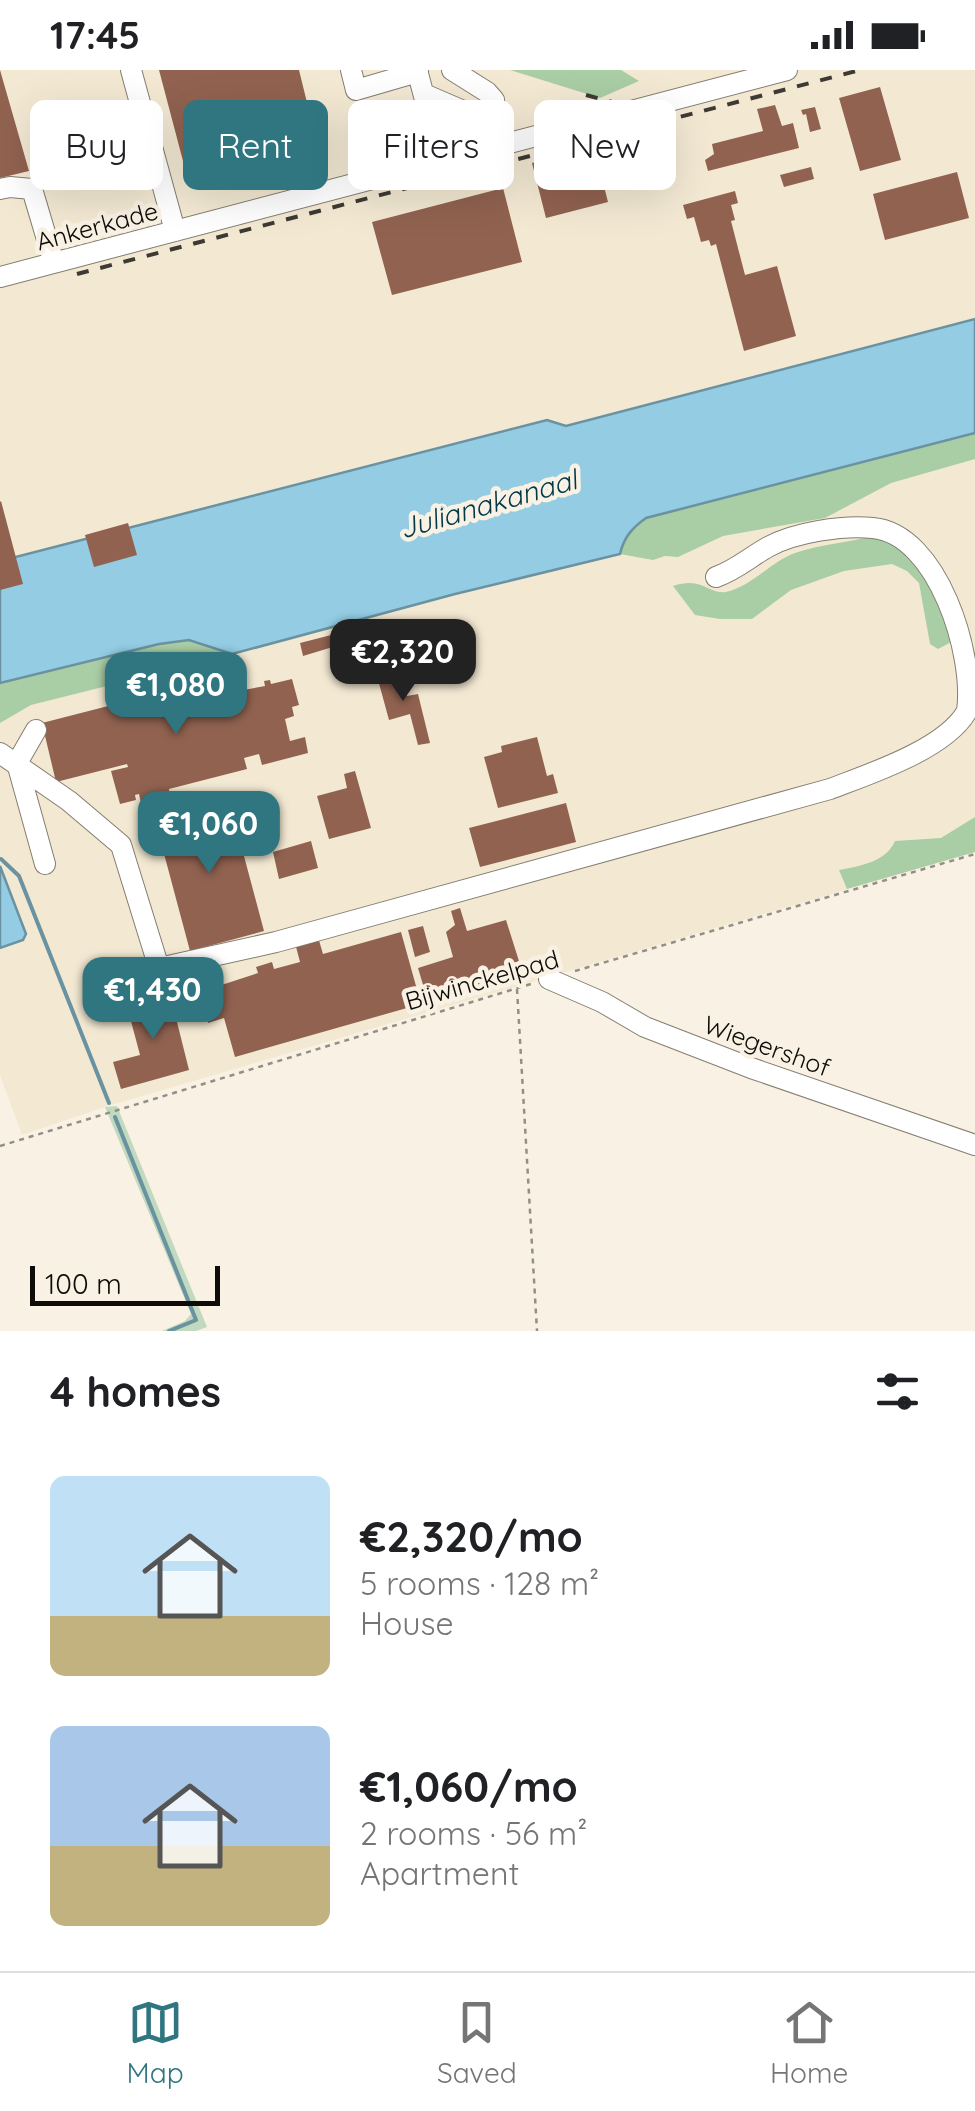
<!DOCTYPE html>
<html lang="en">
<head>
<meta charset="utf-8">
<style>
	:root { --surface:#fff; --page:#f6f6f6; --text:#202124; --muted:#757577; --line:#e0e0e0; --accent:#2f7681 }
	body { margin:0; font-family:Quicksand,sans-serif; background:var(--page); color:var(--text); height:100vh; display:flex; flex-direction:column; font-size:38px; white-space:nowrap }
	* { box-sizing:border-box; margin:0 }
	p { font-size:32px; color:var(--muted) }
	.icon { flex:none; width:55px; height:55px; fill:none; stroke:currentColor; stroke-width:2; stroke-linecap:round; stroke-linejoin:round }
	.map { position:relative; height:1261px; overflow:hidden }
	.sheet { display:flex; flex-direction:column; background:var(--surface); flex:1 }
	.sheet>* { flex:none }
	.top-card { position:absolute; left:30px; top:30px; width:915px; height:90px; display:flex; gap:20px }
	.scale { position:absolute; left:30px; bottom:25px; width:190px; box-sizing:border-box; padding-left:10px; border:5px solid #0e0c08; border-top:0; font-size:28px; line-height:35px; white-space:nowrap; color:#0e0c08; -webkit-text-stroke:8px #f9f2e4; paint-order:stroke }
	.price { position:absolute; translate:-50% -85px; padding:0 22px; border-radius:20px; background:var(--accent); color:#fff; font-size:32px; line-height:65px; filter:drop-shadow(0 2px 5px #0008) }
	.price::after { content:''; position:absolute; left:50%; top:60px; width:30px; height:22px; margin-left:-15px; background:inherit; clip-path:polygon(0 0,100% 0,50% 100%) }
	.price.selected { background:#222; color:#fff }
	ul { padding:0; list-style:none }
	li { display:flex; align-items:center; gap:30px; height:250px; padding:0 50px }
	li span { display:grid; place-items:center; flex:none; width:280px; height:200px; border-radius:15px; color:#555 }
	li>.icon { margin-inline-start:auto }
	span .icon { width:120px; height:120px; fill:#fffc; stroke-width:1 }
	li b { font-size:42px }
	h2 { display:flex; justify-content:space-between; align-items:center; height:120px; padding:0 50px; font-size:42px }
	.pill { padding:0 35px; border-radius:15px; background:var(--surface); box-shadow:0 10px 40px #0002; font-size:35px; line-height:90px }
	.pill.selected { background:var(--accent); color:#fff }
	.status { display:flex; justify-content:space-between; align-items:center; height:70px; padding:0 50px; background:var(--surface); direction:ltr }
	.status svg { height:28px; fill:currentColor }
	.tabs { display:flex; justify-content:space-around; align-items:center; height:140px; border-top:2px solid var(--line); background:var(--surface); font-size:28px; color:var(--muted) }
	.tabs a { display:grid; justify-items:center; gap:5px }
	.tabs .selected { color:var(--accent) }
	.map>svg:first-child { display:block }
</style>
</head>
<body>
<div class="status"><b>17:45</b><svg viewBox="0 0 49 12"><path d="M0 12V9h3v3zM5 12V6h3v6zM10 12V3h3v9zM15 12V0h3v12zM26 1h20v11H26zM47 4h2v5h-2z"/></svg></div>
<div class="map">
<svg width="975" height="1261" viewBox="0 0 975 1261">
	<rect width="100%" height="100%" fill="#f9f2e4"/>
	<!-- built -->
	<path fill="#f3e9d3" d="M 0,0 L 975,0 L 975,249 L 566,356 L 546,350 L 0,491 Z
		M 975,363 L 975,782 L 105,1037 L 22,1065 L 0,1005 L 0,613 L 233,583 L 455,524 L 619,484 L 854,394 Z"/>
	<!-- green -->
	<path fill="#c1d9be" d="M 117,1036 L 207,1257 L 196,1261 L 162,1261 L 185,1251 L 191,1244 L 105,1037 Z"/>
	<!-- forest -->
	<path fill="#a9cda5" d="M 510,0 L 621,0 L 639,11 L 600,28 Z
		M 975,363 L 975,389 L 891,413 L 825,448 L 723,466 L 678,487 L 665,486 L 653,490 L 620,484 C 624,467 632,458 646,448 Z
		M 873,466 L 888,471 L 928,500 L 953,571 L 938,579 L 930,574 L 919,513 L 907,501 L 892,494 L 844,501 L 791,520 L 752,549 L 720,549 L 695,545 L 673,516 C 704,506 708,525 726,522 C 753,516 770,492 795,483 C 821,474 847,473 873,466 Z
		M 188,570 L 232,584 L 174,606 L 136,615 L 103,617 L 31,635 L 0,653 L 0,613 L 159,574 Z
		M 975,747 L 975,782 L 847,819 L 839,800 C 860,796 886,792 895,771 L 941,768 Z"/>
	<!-- water -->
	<path fill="#93cce3" stroke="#6b92a1" stroke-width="2.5" d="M 975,249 L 975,363 L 646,448 C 632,458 624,467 620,484 L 455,524 L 232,584 L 189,570 L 159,574 L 0,613 L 0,491 L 547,350 L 566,356 Z
		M 0,796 L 26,864 L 23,870 L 0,878 Z"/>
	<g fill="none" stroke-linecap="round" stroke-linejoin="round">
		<!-- stream -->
		<path stroke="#6b92a1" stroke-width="4" d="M 1,789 L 19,806 L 109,1033
			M 115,1047 L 196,1250 L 169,1261"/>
	</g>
	<!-- building -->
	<path fill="#916250" d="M 0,0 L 29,101 L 0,108 Z
		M 159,0 L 299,0 L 313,57 L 183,91 Z
		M 880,17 L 901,90 L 860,101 L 839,28 Z
		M 775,35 L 782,56 L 793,53 L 799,78 L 708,101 L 705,90 L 714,84 L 712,74 L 763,61 L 757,39 Z
		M 815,37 L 821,59 L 810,62 L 806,44 L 803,45 L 801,40 Z
		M 594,77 L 608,132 L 546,148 L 532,93 Z
		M 811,97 L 814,109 L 784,117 L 780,105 Z
		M 957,102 L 969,148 L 885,170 L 873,124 Z
		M 503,118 L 522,192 L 392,225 L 372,152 Z
		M 735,121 L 738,133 L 731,135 L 735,150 L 731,151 L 745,205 L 777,196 L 796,266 L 744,281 L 716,174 L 711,176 L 709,170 L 701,172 L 694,147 L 687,149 L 683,135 Z
		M 1,431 L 23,514 L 0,520 L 0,432 Z
		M 128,453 L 137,485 L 94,497 L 85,465 Z
		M 343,562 L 346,573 L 303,586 L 300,573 Z
		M 400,600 L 407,626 L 418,624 L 430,673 L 418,675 L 410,644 L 389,650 L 377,606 Z
		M 221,607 L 227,623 L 265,616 L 264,611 L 270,610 L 271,614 L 292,609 L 299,635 L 292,637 L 294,646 L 285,649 L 290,671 L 305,667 L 308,683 L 262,695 L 259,684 L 244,688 L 247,699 L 169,719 L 170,725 L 141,733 L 139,724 L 135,725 L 136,730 L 120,734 L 111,701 L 128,697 L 127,694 L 56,712 L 42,653 Z
		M 537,667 L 547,706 L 553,704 L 558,723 L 498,738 L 484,687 L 502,682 L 501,676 Z
		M 355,701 L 371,758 L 329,769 L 317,726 L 347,718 L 344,704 Z
		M 229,730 L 264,861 L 190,881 L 155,750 Z
		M 566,733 L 576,772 L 480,797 L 469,758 Z
		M 311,771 L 318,798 L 279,809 L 273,782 Z
		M 460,838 L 467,861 L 506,850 L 524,907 L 429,935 L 418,898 L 453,887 L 446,862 L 455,855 L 451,841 Z
		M 423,856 L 430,882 L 415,887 L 408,860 Z
		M 401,862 L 421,934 L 235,987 L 224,948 L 208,953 L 200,922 L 258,903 L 256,897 L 272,892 L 274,899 L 300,892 L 295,873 L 318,867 L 323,884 Z
		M 164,920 L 168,932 L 172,932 L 189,1000 L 121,1019 L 113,992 L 140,985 L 127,936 L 135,934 L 134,927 Z"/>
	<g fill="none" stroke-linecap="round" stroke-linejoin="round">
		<defs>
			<path id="minor" d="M 131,0 L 175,161
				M 351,0 L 356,20 L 418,2
				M 417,0 L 441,90
				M 424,24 L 475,46 L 488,43 L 494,30 L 487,22 L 452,0
				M 0,119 L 10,117 L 32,119 L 54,193
				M 0,207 L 787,0
				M 36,660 L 17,693 L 45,794
				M 0,683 L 69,731 L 121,775 L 159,898 L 276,872 L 830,719 C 869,704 946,679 967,641 C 975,585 938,464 873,458 C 843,455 795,462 768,477 C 750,487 736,500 716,507
				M 549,909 L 602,932 L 645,957 L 751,998 L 975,1075"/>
		</defs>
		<!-- minor casing -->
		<use href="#minor" stroke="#847d71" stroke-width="22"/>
		<!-- path -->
		<path stroke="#948f86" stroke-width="2.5" stroke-dasharray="5 5" stroke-linecap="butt" d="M 575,901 L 975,784
			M 517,919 L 537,1261
			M 0,1076 L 534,913"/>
		<!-- minor -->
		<use href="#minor" stroke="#fff" stroke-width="20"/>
		<!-- rail -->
		<path stroke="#3d3a34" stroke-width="4" stroke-dasharray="12 12" stroke-linecap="butt" d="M 586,25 L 638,39 L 676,41
			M 77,204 L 860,0"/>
	</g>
	<g text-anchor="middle" stroke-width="9" stroke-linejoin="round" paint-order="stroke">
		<!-- street labels -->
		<g font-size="25" fill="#0e0c08" stroke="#f9f2e4">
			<text transform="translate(97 156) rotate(-15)" y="9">Ankerkade</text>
			<text transform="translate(482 910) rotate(-16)" y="9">Bijwinckelpad</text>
			<text transform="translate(767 976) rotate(20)" y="9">Wiegershof</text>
		</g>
		<!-- water labels -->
		<g font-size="28" font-style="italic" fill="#033848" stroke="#f9f2e4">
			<text transform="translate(488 434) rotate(-16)" y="10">Julianakanaal</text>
		</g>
	</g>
</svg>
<div class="scale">100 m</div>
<b class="price selected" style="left:403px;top:634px">€2,320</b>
<b class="price" style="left:176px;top:667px">€1,080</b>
<b class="price" style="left:209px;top:806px">€1,060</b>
<b class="price" style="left:153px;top:972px">€1,430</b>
<div class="top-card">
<a class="pill">Buy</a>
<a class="pill selected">Rent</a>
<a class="pill">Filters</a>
<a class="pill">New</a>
</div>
</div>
<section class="sheet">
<h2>4 homes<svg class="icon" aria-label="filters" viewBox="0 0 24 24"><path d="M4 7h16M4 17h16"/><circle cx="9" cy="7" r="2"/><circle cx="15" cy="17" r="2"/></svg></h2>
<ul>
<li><span style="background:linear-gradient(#bfe0f5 70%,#c2b280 0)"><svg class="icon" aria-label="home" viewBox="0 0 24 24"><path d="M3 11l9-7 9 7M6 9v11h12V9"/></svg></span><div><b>€2,320/mo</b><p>5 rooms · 128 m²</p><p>House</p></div></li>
<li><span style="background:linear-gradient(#a9c7e8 60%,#c2b280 0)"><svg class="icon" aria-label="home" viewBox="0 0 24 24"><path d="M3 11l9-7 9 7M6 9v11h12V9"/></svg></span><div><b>€1,060/mo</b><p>2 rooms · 56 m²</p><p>Apartment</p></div></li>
</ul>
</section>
<nav class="tabs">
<a class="selected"><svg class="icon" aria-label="map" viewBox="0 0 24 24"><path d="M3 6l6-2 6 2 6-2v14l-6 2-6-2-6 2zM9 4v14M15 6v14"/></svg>Map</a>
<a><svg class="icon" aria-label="saved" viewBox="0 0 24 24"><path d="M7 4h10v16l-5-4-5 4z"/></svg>Saved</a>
<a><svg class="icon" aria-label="home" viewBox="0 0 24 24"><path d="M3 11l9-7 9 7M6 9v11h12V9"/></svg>Home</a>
</nav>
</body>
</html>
